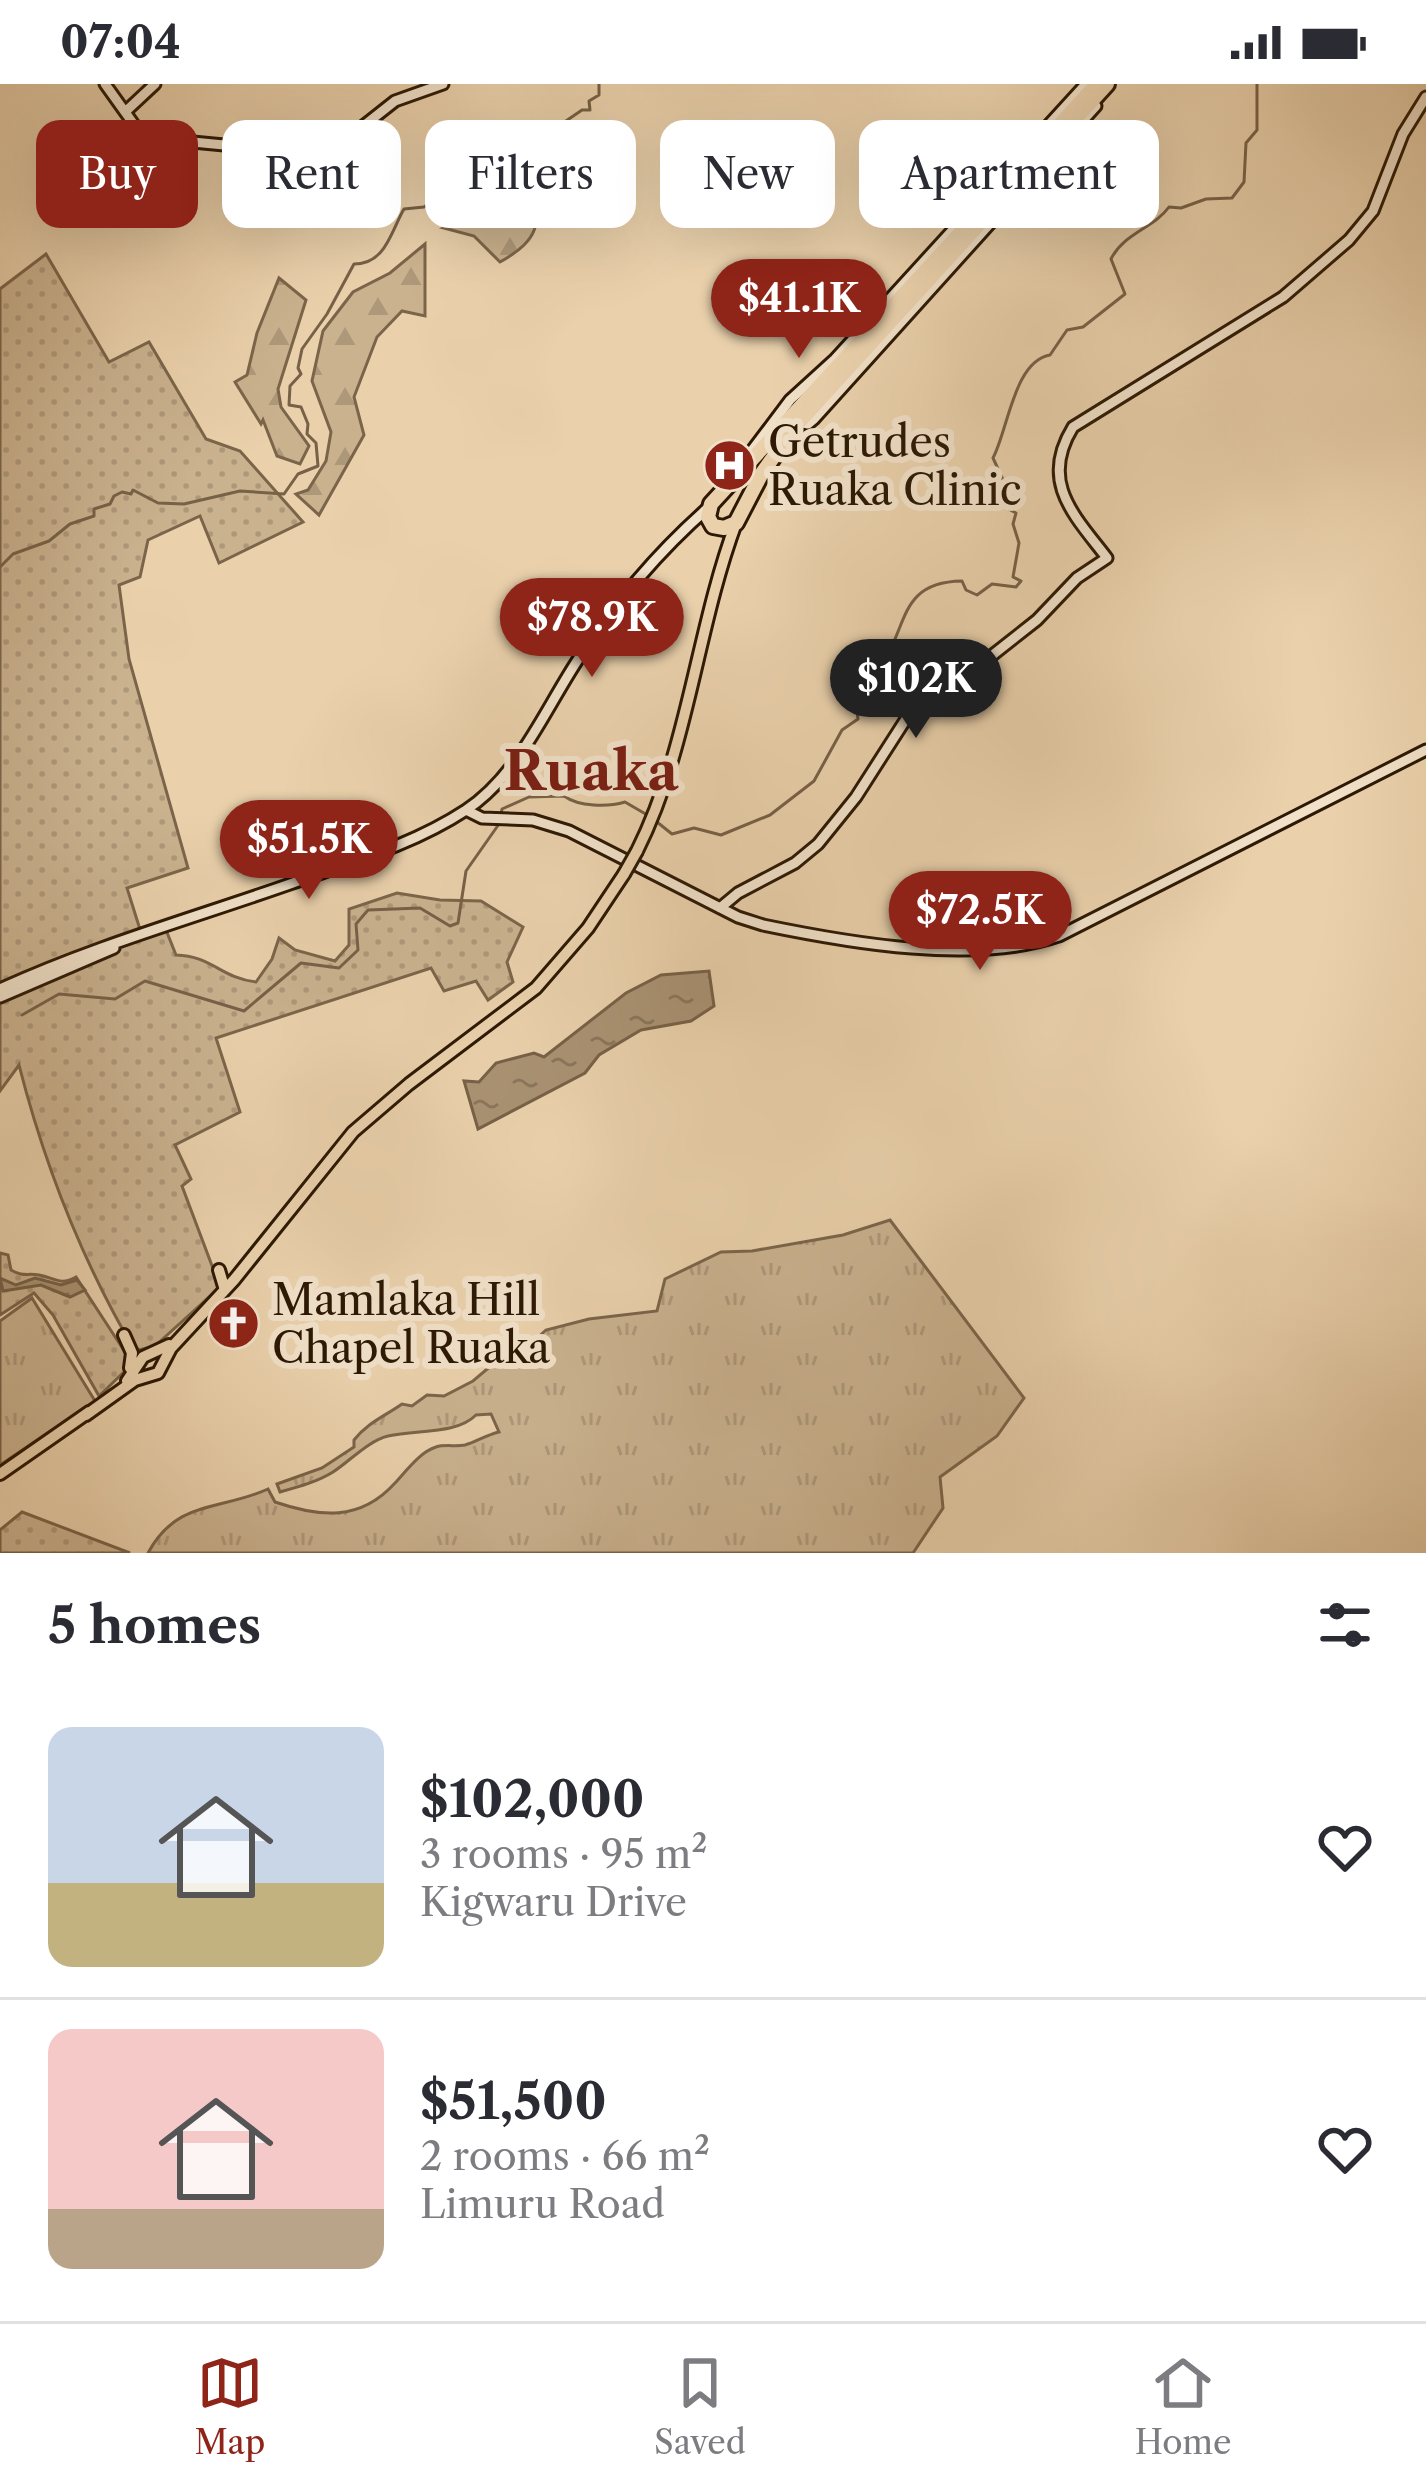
<!DOCTYPE html>
<html lang="en">
<head>
<meta charset="utf-8">
<style>
	:root { --surface:#fff; --page:#f2f2f3; --text:#2b2b33; --muted:#7c7c81; --line:#e1e1e2; --accent:#8f2418 }
	body { margin:0; font-family:"Libre Caslon Text",serif; background:var(--page); color:var(--text); height:100vh; display:flex; flex-direction:column; font-size:45px; white-space:nowrap }
	* { box-sizing:border-box; margin:0 }
	p { font-size:39px; color:var(--muted) }
	.icon { flex:none; width:66px; height:66px; fill:none; stroke:currentColor; stroke-width:2; stroke-linecap:round; stroke-linejoin:round }
	.map { position:relative; height:1469px; overflow:hidden }
	.details { display:flex; flex-direction:column; background:var(--surface); flex:1 }
	.details>* { flex:none }
	.top-card { position:absolute; left:36px; top:36px; width:1356px; height:108px; display:flex; gap:24px }
	.price { position:absolute; translate:-50% -102px; padding:0 27px; border-radius:42px; background:var(--accent); color:#fff; font-size:39px; line-height:78px; filter:drop-shadow(0 3px 6px #0008) }
	.price::after { content:''; position:absolute; left:50%; top:72px; width:36px; height:27px; margin-left:-18px; background:inherit; clip-path:polygon(0 0,100% 0,50% 100%) }
	.price.current { background:#222; color:#fff }
	ul { padding:0; list-style:none }
	li { display:flex; align-items:center; gap:36px; height:300px; padding:0 48px }
	li+li { border-top:3px solid var(--line) }
	li span { display:grid; place-items:center; flex:none; width:336px; height:240px; border-radius:24px; color:#555 }
	li>.icon { margin-inline-start:auto }
	span .icon { width:144px; height:144px; fill:#fffc; stroke-width:1 }
	li b { font-size:51px }
	h2 { display:flex; justify-content:space-between; align-items:center; height:144px; padding:0 48px; font-size:51px }
	.tag { padding:0 42px; border-radius:24px; background:var(--surface); box-shadow:0 12px 48px #0002; font-size:42px; line-height:108px }
	.tag.current { background:var(--accent); color:#fff }
	.status { display:flex; justify-content:space-between; align-items:center; height:84px; padding:0 60px; background:var(--surface); direction:ltr }
	.status svg { height:33px; fill:currentColor }
	.tab-bar { display:flex; justify-content:space-around; align-items:center; height:168px; border-top:3px solid var(--line); background:var(--surface); font-size:33px; color:var(--muted) }
	.tab-bar a { display:grid; justify-items:center; gap:6px }
	.tab-bar .current { color:var(--accent) }
	.map>svg:first-child { display:block }
</style>
</head>
<body>
<div class="status"><b>07:04</b><svg viewBox="0 0 49 12"><path d="M0 12V9h3v3zM5 12V6h3v6zM10 12V3h3v9zM15 12V0h3v12zM26 1h20v11H26zM47 4h2v5h-2z"/></svg></div>
<div class="map">
<svg width="1426" height="1469" viewBox="0 0 1426 1469">
	<defs>
		<pattern id="grass-tufts" width="24" height="20" patternUnits="userSpaceOnUse" patternTransform="scale(3)"><rect width="24" height="20" fill="#cab28f"/><path d="M3 7l-1-3M5 7V3M7 7l1-3M15 17l-1-3M17 17v-4M19 17l1-3" fill="none" stroke="#ae987a"/></pattern>
		<pattern id="forest-firs" width="22" height="20" patternUnits="userSpaceOnUse" patternTransform="scale(3)"><rect width="22" height="20" fill="#cab28f"/><path d="M5 1l3.5 6h-7zM16 11l3.5 6h-7z" fill="#ae987a"/></pattern>
		<pattern id="park-dots" width="8" height="8" patternUnits="userSpaceOnUse" patternTransform="scale(3)"><rect width="8" height="8" fill="#cab28f"/><path d="M2 2h.1M6 6h.1" fill="none" stroke="#ae987a" stroke-width="1.8" stroke-linecap="round"/></pattern>
		<pattern id="water-ripples" width="26" height="14" patternUnits="userSpaceOnUse" patternTransform="scale(3)"><rect width="26" height="14" fill="#a99273"/><path d="M2 4q2-2 4 0t4 0M15 11q2-2 4 0t4 0" fill="none" stroke="#8a765c"/></pattern>
	</defs>
	<rect width="100%" height="100%" fill="#ead1ac"/>
	<filter id="stains"><feTurbulence type="fractalNoise" baseFrequency=".00167" numOctaves="4"/><feColorMatrix values="0 0 0 0 .2 0 0 0 0 .09 0 0 0 0 .02 0 0 0 .5 -.17"/></filter>
	<radialGradient id="worn" r=".72"><stop offset=".6" stop-color="#630" stop-opacity="0"/><stop offset="1" stop-color="#630" stop-opacity=".3"/></radialGradient>
	<!-- grass -->
	<path fill="url(#grass-tufts)" stroke="#7b654a" stroke-width="3" d="M 890,1136 L 1024,1314 L 997,1352 L 940,1393 L 943,1424 L 913,1469 L 148,1469 C 177,1415 220,1427 268,1405 L 275,1418 C 319,1433 360,1438 395,1399 C 407,1386 420,1368 436,1363 C 445,1360 456,1363 465,1361 C 476,1358 486,1351 499,1348 L 491,1330 L 476,1331 C 456,1351 417,1345 388,1352 C 368,1357 350,1377 333,1388 C 317,1398 298,1403 280,1408 L 277,1400 L 322,1384 L 354,1363 L 354,1356 C 367,1339 385,1332 402,1320 L 412,1322 L 427,1311 L 444,1312 L 473,1297 L 505,1270 L 523,1267 L 546,1246 L 589,1235 L 657,1227 L 665,1195 L 721,1168 L 752,1167 L 843,1151 Z
		M 32,1214 L 95,1317 L 0,1381 L 0,1237 Z"/>
	<!-- forest -->
	<path fill="url(#forest-firs)" stroke="#7b654a" stroke-width="3" d="M 509,90 L 533,92 C 539,138 544,153 500,178 L 474,152 L 444,144 L 503,124 Z
		M 425,160 L 425,232 L 402,227 L 377,253 L 354,313 L 364,351 L 319,431 L 296,410 L 308,406 L 326,377 L 331,348 L 312,297 L 323,247 L 353,208 L 390,189 Z
		M 279,194 L 306,216 L 278,305 L 281,323 L 309,362 L 300,380 L 277,372 L 263,336 L 261,340 L 235,298 L 247,291 L 257,249 Z"/>
	<!-- park -->
	<path fill="url(#park-dots)" stroke="#7b654a" stroke-width="3" d="M 46,170 L 109,278 L 149,258 L 206,355 L 240,367 L 303,438 L 219,479 L 200,432 L 148,456 L 140,493 L 119,501 L 129,575 L 188,784 L 127,804 L 143,855 L 166,846 L 176,871 C 212,872 221,894 256,898 L 272,875 L 279,854 L 295,866 L 335,877 L 349,861 L 349,825 L 397,809 L 440,816 L 481,817 L 523,843 L 507,878 L 513,898 L 488,916 L 476,897 L 444,907 L 431,884 L 216,954 L 240,1028 L 175,1061 L 191,1095 L 182,1102 L 220,1203 L 155,1262 L 135,1267 C 82,1177 45,1083 19,981 L 0,1007 L 0,205 Z
		M 0,1169 L 8,1171 L 11,1186 C 23,1193 27,1189 39,1191 C 55,1194 60,1202 76,1193 L 125,1268 L 128,1284 L 99,1312 L 53,1231 L 34,1209 L 0,1231 Z
		M 22,1428 L 130,1469 L 0,1469 L 0,1446 Z"/>
	<!-- water -->
	<path fill="url(#water-ripples)" stroke="#776147" stroke-width="3" d="M 709,887 L 714,922 L 691,937 L 641,946 L 599,971 L 585,989 L 478,1045 L 464,997 L 479,998 L 496,979 L 534,969 L 544,973 L 626,909 L 661,891 Z
		M 0,1194 L 16,1201 L 35,1194 L 61,1201 L 77,1196 L 85,1206 L 70,1213 L 41,1201 L 3,1207 Z"/>
	<g fill="none" stroke-linecap="round" stroke-linejoin="round">
		<!-- stream -->
		<path stroke="#776147" stroke-width="3" d="M 0,483 L 13,470 L 49,457 L 70,440 L 94,432 L 94,425 L 110,420 L 114,412 L 122,408 L 131,410 L 133,406 L 158,419 L 184,420 L 240,407 L 284,410 L 298,390 L 318,382 L 316,359 L 307,350 L 308,340 L 301,323 L 289,321 L 290,302 L 301,290 L 298,284 L 302,265 L 327,230 L 354,180 C 386,180 391,147 404,125 L 424,123 L 431,118 C 466,127 473,107 488,85 L 482,74 L 488,73 L 494,61 L 523,60 L 527,52 L 546,49 L 555,38 L 563,39 L 582,26 L 590,26 L 589,17 L 599,11 L 599,0
			M 657,738 L 672,750 L 694,744 L 721,751 L 770,731 L 814,697 L 842,646 L 858,635 L 857,628 L 844,619 L 851,607 L 887,586 L 883,579 C 908,540 900,498 962,497 L 966,506 L 977,511 L 992,500 L 1016,503 L 1021,497 L 1013,493 L 1019,459 L 1013,440 L 1016,429 L 999,420 L 1005,400 L 993,374 C 1008,346 1014,277 1050,271 L 1067,246 L 1083,243 L 1125,210 L 1111,175 C 1124,149 1154,144 1169,123 L 1181,124 L 1206,115 L 1232,114 L 1244,98 L 1246,59 L 1257,46 L 1257,0
			M 22,931 L 59,910 L 115,915 L 145,897 L 244,927 L 301,879 L 339,884 L 358,866 L 356,840 L 368,826 L 420,824 L 450,842 L 458,839 L 466,787 L 499,740 L 502,725 L 529,713 L 564,712 C 579,723 608,723 625,718 L 649,732"/>
		<defs>
			<path id="secondary" d="M 105,0 L 135,42 L 151,54 L 224,61 L 287,78 L 333,66 L 395,17 L 443,0
				M 125,28 L 155,0
				M 799,338 L 808,340 L 814,335 L 1096,22
				M 747,373 L 790,316 L 835,275 L 1086,0
				M 466,726 L 482,734 L 533,736 L 569,747 L 738,833 L 763,841 C 850,859 974,881 1059,852 L 1426,666
				M 720,824 L 738,809 L 795,779 L 818,760 L 856,713 L 913,624 L 957,599 L 1037,536 L 1077,494 L 1107,474 C 1074,431 1039,398 1073,343 L 1283,213 L 1349,156 L 1373,127 L 1403,50 L 1426,13
				M 0,905 C 94,862 193,834 290,800 C 349,779 413,761 466,726 C 519,691 545,625 579,574 C 615,519 660,466 709,423
				M 0,913 L 114,864"/>
			<path id="primary" d="M 637,767 C 689,663 696,547 736,439
				M 219,1186 L 225,1206
				M 124,1251 L 132,1269 L 130,1284
				M 127,1297 L 143,1273 L 169,1261
				M 86,1331 L 135,1296 L 158,1289 L 171,1264 L 234,1196 L 353,1048 L 409,1000 L 536,904 L 588,844 L 624,790
				M 0,1390 L 89,1328"/>
			<path id="highway" d="M 1097,0 L 711,420 L 708,433 L 713,442 L 724,444 L 736,439 L 762,389 L 799,338 L 1107,0"/>
		</defs>
		<!-- secondary casing -->
		<use href="#secondary" stroke="#2c1804" stroke-width="15"/>
		<!-- primary casing -->
		<use href="#primary" stroke="#2c1804" stroke-width="16"/>
		<!-- highway casing -->
		<use href="#highway" stroke="#2c1804" stroke-width="20"/>
		<!-- secondary -->
		<use href="#secondary" stroke="#f1e1c9" stroke-width="9"/>
		<!-- primary -->
		<use href="#primary" stroke="#ead1ac" stroke-width="10"/>
		<!-- highway -->
		<use href="#highway" stroke="#ead1ac" stroke-width="14"/>
		<defs>
			<path id="primary-bridge" d="M 624,790 L 637,767"/>
		</defs>
		<!-- primary-bridge casing -->
		<use href="#primary-bridge" stroke="#2c1804" stroke-width="16" stroke-linecap="butt"/>
		<!-- primary-bridge -->
		<use href="#primary-bridge" stroke="#ead1ac" stroke-width="10"/>
	</g>
	<!-- icons -->
	<defs>
		<symbol id="hospital-disc" viewBox="-11 -11 22 22"><circle r="9.5" fill="#8f2418" stroke="#f1e1c9"/><path d="M-5-5h3v3.5h4V-5h3V5h-3V1.5h-4V5h-3Z" fill="#fff"/></symbol>
		<symbol id="church-disc" viewBox="-11 -11 22 22"><circle r="9.5" fill="#8f2418" stroke="#f1e1c9"/><path d="M-1.2-6h2.4v3.5h3.3v2.4h-3.3V6h-2.4V-.1h-3.3v-2.4h3.3Z" fill="#fff"/></symbol>
	</defs>
	<g fill-rule="evenodd">
		<use href="#hospital-disc" x="700" y="352" width="59" height="59"/>
		<use href="#church-disc" x="204" y="1210" width="59" height="59"/>
	</g>
	<g text-anchor="middle" stroke-width="12" stroke-linejoin="round" paint-order="stroke">
		<!-- poi labels -->
		<g font-size="42" fill="#2c1804" stroke="#f1e1c9" text-anchor="start">
			<text x="768" y="373">Getrudes<tspan x="768" dy="48">Ruaka Clinic</tspan></text>
			<text x="272" y="1231">Mamlaka Hill<tspan x="272" dy="48">Chapel Ruaka</tspan></text>
		</g>
		<!-- district labels -->
		<g font-size="54" font-weight="bold" fill="#7a1f14" stroke="#f1e1c9">
			<text x="591" y="706">Ruaka</text>
		</g>
	</g>
	<rect width="100%" height="100%" filter="url(#stains)"/>
	<rect width="100%" height="100%" fill="url(#worn)"/>
</svg>
<b class="price" style="left:799px;top:277px">$41.1K</b>
<b class="price" style="left:592px;top:596px">$78.9K</b>
<b class="price current" style="left:916px;top:657px">$102K</b>
<b class="price" style="left:309px;top:818px">$51.5K</b>
<b class="price" style="left:980px;top:889px">$72.5K</b>
<div class="top-card">
<a class="tag current">Buy</a>
<a class="tag">Rent</a>
<a class="tag">Filters</a>
<a class="tag">New</a>
<a class="tag">Apartment</a>
</div>
</div>
<section class="details">
<h2>5 homes<svg class="icon" aria-label="filters" viewBox="0 0 24 24"><path d="M4 7h16M4 17h16"/><circle cx="9" cy="7" r="2"/><circle cx="15" cy="17" r="2"/></svg></h2>
<ul>
<li><span style="background:linear-gradient(#c9d6e8 65%,#c2b280 0)"><svg class="icon" aria-label="home" viewBox="0 0 24 24"><path d="M3 11l9-7 9 7M6 9v11h12V9"/></svg></span><div><b>$102,000</b><p>3 rooms · 95 m²</p><p>Kigwaru Drive</p></div><svg class="icon" aria-label="heart" viewBox="0 0 24 24"><path d="M12 20l-8-8c-3-5 5-10 8-4 3-6 11-1 8 4z"/></svg></li>
<li><span style="background:linear-gradient(#f6c9c9 75%,#b9a48a 0)"><svg class="icon" aria-label="home" viewBox="0 0 24 24"><path d="M3 11l9-7 9 7M6 9v11h12V9"/></svg></span><div><b>$51,500</b><p>2 rooms · 66 m²</p><p>Limuru Road</p></div><svg class="icon" aria-label="heart" viewBox="0 0 24 24"><path d="M12 20l-8-8c-3-5 5-10 8-4 3-6 11-1 8 4z"/></svg></li>
</ul>
</section>
<nav class="tab-bar">
<a class="current"><svg class="icon" aria-label="map" viewBox="0 0 24 24"><path d="M3 6l6-2 6 2 6-2v14l-6 2-6-2-6 2zM9 4v14M15 6v14"/></svg>Map</a>
<a><svg class="icon" aria-label="saved" viewBox="0 0 24 24"><path d="M7 4h10v16l-5-4-5 4z"/></svg>Saved</a>
<a><svg class="icon" aria-label="home" viewBox="0 0 24 24"><path d="M3 11l9-7 9 7M6 9v11h12V9"/></svg>Home</a>
</nav>
</body>
</html>
